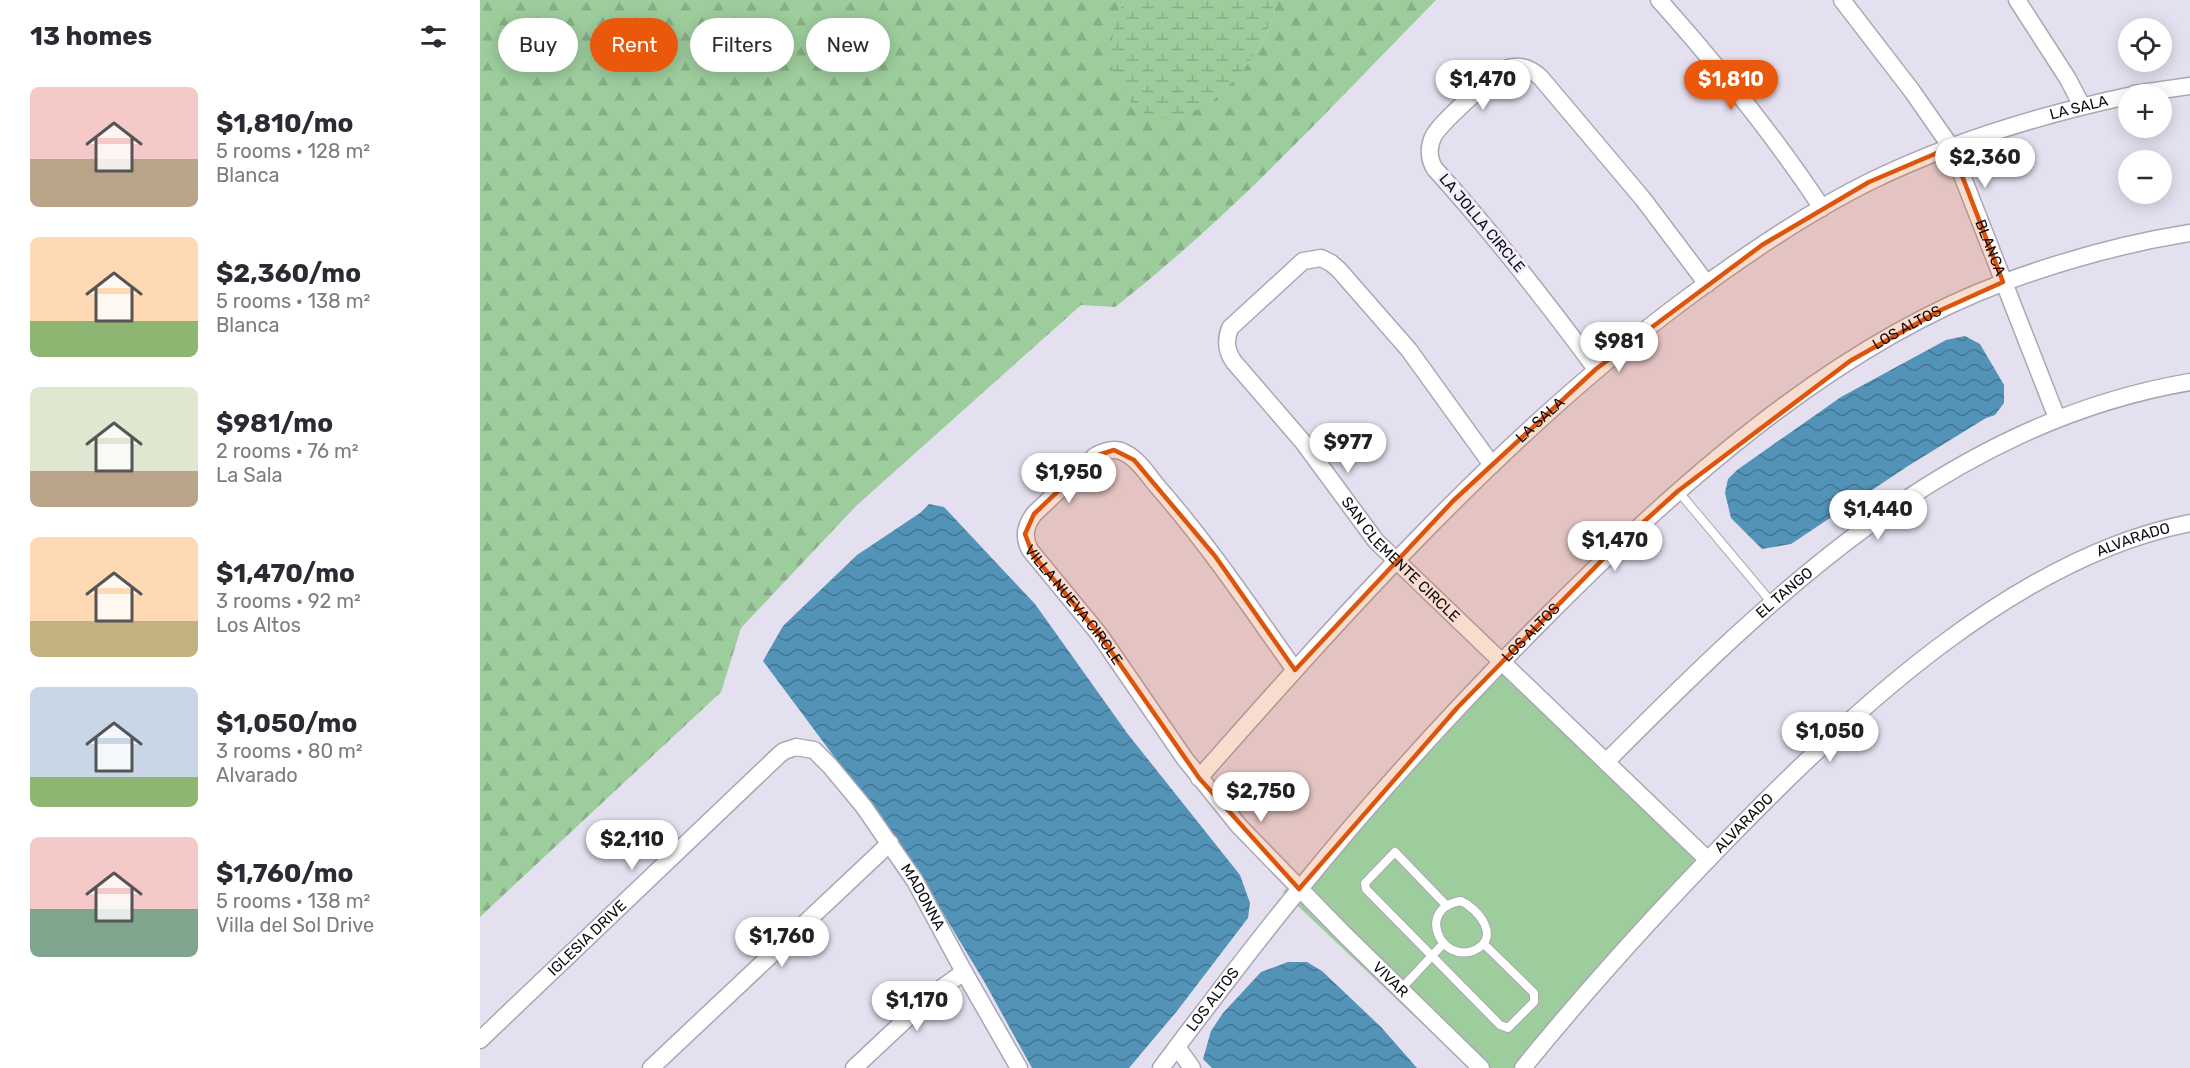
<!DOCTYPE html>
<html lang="en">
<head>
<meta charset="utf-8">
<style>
	:root { --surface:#fff; --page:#f2f2f3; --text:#2b2b33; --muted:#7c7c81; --accent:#ea580c }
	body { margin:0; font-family:Rubik,sans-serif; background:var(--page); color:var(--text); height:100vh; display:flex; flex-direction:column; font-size:22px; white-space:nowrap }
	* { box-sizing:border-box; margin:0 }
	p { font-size:20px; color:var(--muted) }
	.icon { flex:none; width:33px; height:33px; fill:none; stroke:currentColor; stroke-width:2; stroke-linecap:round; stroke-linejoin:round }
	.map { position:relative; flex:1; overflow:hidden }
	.drawer { display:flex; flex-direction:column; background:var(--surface); width:480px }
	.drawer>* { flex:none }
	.top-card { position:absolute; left:18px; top:18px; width:570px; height:54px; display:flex; gap:12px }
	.buttons { position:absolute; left:1638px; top:18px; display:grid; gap:12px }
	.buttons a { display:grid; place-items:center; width:54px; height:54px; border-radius:50%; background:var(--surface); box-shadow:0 3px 15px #0003; font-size:30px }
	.price { position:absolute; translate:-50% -51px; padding:0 14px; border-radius:21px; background:#fff; color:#222; font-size:20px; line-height:39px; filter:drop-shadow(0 2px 3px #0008) }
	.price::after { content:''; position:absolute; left:50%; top:36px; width:18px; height:14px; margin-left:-9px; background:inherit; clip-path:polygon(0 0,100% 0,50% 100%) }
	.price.current { background:var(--accent); color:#fff }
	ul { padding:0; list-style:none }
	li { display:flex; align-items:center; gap:18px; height:150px; padding:0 30px }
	li span { display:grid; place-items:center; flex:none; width:168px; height:120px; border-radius:9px; color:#555 }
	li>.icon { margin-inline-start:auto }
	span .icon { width:72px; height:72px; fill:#fffc; stroke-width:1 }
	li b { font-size:26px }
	h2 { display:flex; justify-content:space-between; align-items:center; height:72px; padding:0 30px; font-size:26px }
	.chip { padding:0 21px; border-radius:27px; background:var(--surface); box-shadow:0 3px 15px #0003; font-size:21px; line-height:54px }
	.chip.current { background:var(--accent); color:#fff }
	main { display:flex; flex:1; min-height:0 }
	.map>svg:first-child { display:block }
</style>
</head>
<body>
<main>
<section class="drawer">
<h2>13 homes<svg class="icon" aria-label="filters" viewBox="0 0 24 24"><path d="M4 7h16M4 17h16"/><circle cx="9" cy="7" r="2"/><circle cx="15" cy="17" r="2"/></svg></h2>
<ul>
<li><span style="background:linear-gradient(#f6c9c9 60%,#b9a48a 0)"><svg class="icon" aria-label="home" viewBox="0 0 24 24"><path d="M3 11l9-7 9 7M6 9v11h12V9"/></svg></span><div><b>$1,810/mo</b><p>5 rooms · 128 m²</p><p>Blanca</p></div></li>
<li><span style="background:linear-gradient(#ffd9b3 70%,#8fb573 0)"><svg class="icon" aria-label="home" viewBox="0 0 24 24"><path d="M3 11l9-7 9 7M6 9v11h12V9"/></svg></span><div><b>$2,360/mo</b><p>5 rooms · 138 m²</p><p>Blanca</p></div></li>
<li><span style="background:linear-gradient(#dfe7d0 70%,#b9a48a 0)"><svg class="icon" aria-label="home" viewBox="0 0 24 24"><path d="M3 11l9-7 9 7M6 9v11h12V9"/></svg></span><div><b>$981/mo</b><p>2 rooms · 76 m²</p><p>La Sala</p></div></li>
<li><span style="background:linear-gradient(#ffd9b3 70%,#c2b280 0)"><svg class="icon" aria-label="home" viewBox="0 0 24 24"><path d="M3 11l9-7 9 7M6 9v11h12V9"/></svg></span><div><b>$1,470/mo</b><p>3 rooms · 92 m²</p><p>Los Altos</p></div></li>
<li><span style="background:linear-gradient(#c9d6e8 75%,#8fb573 0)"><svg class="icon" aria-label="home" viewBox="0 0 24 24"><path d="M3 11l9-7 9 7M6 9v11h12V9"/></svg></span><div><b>$1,050/mo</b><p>3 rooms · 80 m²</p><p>Alvarado</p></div></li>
<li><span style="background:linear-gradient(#f6c9c9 60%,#7fa58c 0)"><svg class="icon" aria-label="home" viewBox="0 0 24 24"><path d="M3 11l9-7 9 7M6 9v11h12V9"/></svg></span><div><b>$1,760/mo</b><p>5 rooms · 138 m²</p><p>Villa del Sol Drive</p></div></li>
</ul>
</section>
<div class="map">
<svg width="1710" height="1068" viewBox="0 0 1710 1068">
	<defs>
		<pattern id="forest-firs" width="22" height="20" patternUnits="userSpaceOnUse" patternTransform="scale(1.5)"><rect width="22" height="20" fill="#9dcd9d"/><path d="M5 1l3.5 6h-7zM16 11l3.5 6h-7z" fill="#86af86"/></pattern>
		<pattern id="wetland-marsh" width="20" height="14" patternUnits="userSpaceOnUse" patternTransform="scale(1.5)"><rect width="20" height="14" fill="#9dcd9d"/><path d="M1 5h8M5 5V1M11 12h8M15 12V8" fill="none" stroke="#86af86"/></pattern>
		<pattern id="water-waves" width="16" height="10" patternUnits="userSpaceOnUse" patternTransform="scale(1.5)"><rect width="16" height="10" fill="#5393b8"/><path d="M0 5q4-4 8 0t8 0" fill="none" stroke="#437694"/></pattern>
	</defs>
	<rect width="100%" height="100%" fill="#e5e0f0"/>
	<!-- forest -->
	<path fill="url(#forest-firs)" d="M 0,0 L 645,0 L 637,13 L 730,103 L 761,73 L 781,45 L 795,12 L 791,0 L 956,0 C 853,105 752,216 635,307 L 601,305 L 376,506 L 261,628 L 241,692 L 0,917 Z"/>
	<!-- wetland -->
	<path fill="url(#wetland-marsh)" d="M 645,0 L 791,0 L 795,12 L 781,45 L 761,73 L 730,103 L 700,119 L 671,118 L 652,104 L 633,77 L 631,45 L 637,13 Z"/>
	<!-- park -->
	<path fill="#9dcd9d" d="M 1016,660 L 1234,859 L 1052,1068 L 989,1068 L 803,892 Z"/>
	<!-- water -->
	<path fill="url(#water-waves)" d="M 1485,336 L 1500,344 L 1524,385 L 1524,403 L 1515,415 L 1506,418 L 1428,466 L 1311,544 L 1282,549 L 1251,518 L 1245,493 L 1248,479 L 1257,470 L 1361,397 L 1466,340 Z
		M 449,504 L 464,507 L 555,604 L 647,733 L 760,875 L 770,903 L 768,918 L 697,1011 L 649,1068 L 552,1068 L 505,983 L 431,860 L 283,661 L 303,626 L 377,555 L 440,513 Z
		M 808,962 L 827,962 L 842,971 L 901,1027 L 937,1068 L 732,1068 L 723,1059 L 731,1031 L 743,1013 L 781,972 Z"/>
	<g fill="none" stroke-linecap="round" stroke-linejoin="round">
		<defs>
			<path id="service" d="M 1198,491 L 1292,603
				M 981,901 C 997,908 1022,937 995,950 C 961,965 935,908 981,901 Z
				M 967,906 L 915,852 L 885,883 L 886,889 L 1020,1025 L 1028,1028 L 1054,1002 L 1054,993 L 1004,944
				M 921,989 L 963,944"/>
			<g id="minor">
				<path d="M 1179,0 C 1238,66 1293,134 1342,208"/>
				<path id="s1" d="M 1362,0 L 1432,91 L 1471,147 L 1577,418"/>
				<path d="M 1537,0 L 1588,79 L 1602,106"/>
				<path d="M 1654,94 L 1710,86"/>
				<path d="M 1116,369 C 1065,300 1013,233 955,169 C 949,160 948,148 953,137 C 960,122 1003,87 1017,73 C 1033,63 1048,65 1061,78 L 1163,199 L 1227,284"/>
				<path id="s2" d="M 1012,465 L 929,350 L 859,270 L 851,263 L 841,258 L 823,261 L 750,328 C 745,341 746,351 754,362 L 823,442 L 896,541 L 1228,860"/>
				<path id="s3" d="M 815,670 C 770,607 728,544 677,486 C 668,475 658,459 645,453 C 635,447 624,451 615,456 L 554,514 C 545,526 543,537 550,550 L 619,634 L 705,759 L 759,826 L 865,935 L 1001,1068"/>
				<path id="s4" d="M 1126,762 C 1292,595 1468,423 1710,382"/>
				<path id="s5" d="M 719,778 C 870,607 1023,435 1207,298 C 1265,255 1326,213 1391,181 C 1473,141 1560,115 1648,96"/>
				<path id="s6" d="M 0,1040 L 299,755 L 304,751 L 316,747 L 334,750 L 350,766 L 384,807 L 435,881 L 484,972 L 539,1068"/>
				<path d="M 697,1047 L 712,1068"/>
				<path d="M 171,1068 L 410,843"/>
				<path d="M 374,1068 L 453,994 L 484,972"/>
				<path id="s7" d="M 681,1068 C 726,1008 771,948 819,890 C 893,798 973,711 1056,627 C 1187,494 1348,347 1525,282 C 1585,260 1647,243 1710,233"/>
				<path id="s8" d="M 1043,1068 C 1108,988 1177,912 1249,838 C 1369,714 1535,557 1710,523"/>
			</g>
		</defs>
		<!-- service casing -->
		<use href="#service" stroke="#aba6b5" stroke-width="10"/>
		<!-- minor casing -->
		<use href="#minor" stroke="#aba6b5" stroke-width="19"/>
		<!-- service -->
		<use href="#service" stroke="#fff" stroke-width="8"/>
		<!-- minor -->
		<use href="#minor" stroke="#fff" stroke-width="16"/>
	</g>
	<!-- marked area -->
	<path fill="#dd550c" fill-opacity="0.2" stroke="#dd550c" stroke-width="4.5" stroke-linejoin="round" d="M 1471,147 L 1523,282 L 1461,310 L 1370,361 L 1198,491 L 1129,553 L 977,708 L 819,889 L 719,778 L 619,634 L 553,555 L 545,534 L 554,514 L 615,456 L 634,450 L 654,460 L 735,556 L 815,670 L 973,501 L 1116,369 L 1282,245 L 1389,182 Z"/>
	<g text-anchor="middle" stroke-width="6" stroke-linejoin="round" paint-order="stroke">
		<!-- street labels -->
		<g font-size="15" fill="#0e0c11" stroke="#f2edfd">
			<text dy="5" stroke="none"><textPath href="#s5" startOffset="1125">LA SALA</textPath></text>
			<text transform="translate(1002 223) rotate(50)" y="5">LA JOLLA CIRCLE</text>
			<text dy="5" stroke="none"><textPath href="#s1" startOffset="291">BLANCA</textPath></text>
			<text dy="5" stroke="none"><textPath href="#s7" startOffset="1058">LOS ALTOS</textPath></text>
			<text dy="5" stroke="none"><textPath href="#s5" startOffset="495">LA SALA</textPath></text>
			<text dy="5" stroke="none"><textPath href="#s8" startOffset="816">ALVARADO</textPath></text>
			<text dy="5" stroke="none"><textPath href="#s2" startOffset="682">SAN CLEMENTE CIRCLE</textPath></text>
			<text dy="5" stroke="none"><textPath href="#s4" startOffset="246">EL TANGO</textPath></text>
			<text dy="5" stroke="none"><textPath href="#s3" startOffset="501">VILLA NUEVA CIRCLE</textPath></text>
			<text dy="5" stroke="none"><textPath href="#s7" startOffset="572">LOS ALTOS</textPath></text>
			<text dy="5" stroke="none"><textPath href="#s8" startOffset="330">ALVARADO</textPath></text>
			<text dy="5" stroke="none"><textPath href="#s6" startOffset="634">MADONNA</textPath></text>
			<text dy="5" stroke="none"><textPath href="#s6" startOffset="148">IGLESIA DRIVE</textPath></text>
			<text dy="5" stroke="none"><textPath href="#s3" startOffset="993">VIVAR</textPath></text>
			<text dy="5" stroke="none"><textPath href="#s7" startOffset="86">LOS ALTOS</textPath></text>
		</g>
	</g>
</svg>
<div class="buttons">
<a><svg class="icon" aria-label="locate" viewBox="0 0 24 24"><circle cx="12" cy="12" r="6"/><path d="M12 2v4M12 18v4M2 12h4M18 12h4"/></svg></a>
<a>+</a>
<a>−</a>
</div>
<b class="price" style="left:1003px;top:111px">$1,470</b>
<b class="price current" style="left:1251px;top:111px">$1,810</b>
<b class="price" style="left:1505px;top:189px">$2,360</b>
<b class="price" style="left:1139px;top:373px">$981</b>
<b class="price" style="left:868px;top:474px">$977</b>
<b class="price" style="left:589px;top:504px">$1,950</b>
<b class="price" style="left:1398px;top:541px">$1,440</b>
<b class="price" style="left:1135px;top:572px">$1,470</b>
<b class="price" style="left:1350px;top:763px">$1,050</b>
<b class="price" style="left:781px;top:823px">$2,750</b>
<b class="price" style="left:152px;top:871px">$2,110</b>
<b class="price" style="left:302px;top:968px">$1,760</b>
<b class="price" style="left:437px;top:1032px">$1,170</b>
<div class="top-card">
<a class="chip">Buy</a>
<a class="chip current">Rent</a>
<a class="chip">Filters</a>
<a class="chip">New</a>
</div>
</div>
</main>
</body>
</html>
